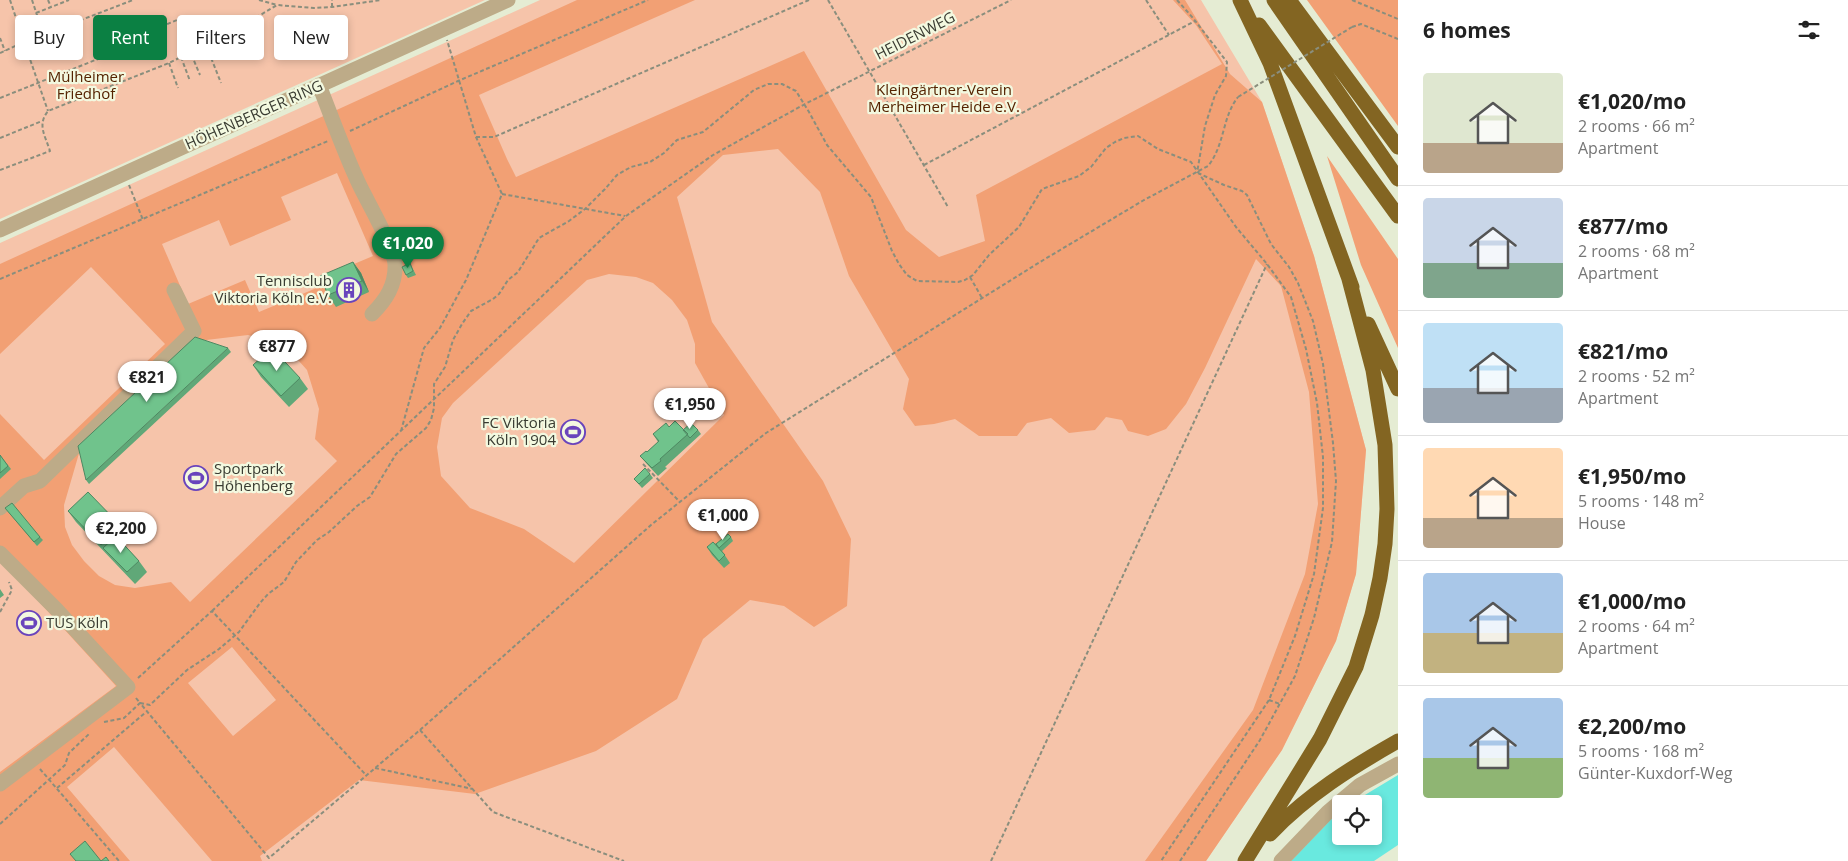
<!DOCTYPE html>
<html lang="en">
<head>
<meta charset="utf-8">
<style>
	:root { --surface:#fff; --page:#f2f2f2; --text:#222; --muted:#767676; --line:#e0e0e0; --accent:#0b8043 }
	body { margin:0; font-family:"Open Sans",sans-serif; background:var(--page); color:var(--text); height:100vh; display:flex; flex-direction:column; font-size:19px; white-space:nowrap }
	* { box-sizing:border-box; margin:0 }
	p { font-size:16px; color:var(--muted) }
	.icon { flex:none; width:28px; height:28px; fill:none; stroke:currentColor; stroke-width:2; stroke-linecap:round; stroke-linejoin:round }
	.map { position:relative; flex:1; overflow:hidden }
	.side { display:flex; flex-direction:column; background:var(--surface); width:450px }
	.side>* { flex:none }
	.hud { position:absolute; left:15px; top:15px; width:475px; height:45px; display:flex; gap:10px }
	.tools { position:absolute; left:1332px; top:795px; display:grid; gap:10px }
	.tools a { display:grid; place-items:center; width:50px; height:50px; border-radius:5px; background:var(--surface); box-shadow:0 2px 8px #0003; font-size:25px }
	.price { position:absolute; translate:-50% -42px; padding:0 11px; border-radius:18px; background:#fff; color:#222; font-size:16px; line-height:32px; filter:drop-shadow(0 1px 2px #0008) }
	.price::after { content:''; position:absolute; left:50%; top:30px; width:15px; height:11px; margin-left:-8px; background:inherit; clip-path:polygon(0 0,100% 0,50% 100%) }
	.price.active { background:var(--accent); color:#fff }
	ul { padding:0; list-style:none }
	li { display:flex; align-items:center; gap:15px; height:125px; padding:0 25px }
	li+li { border-top:1px solid var(--line) }
	li span { display:grid; place-items:center; flex:none; width:140px; height:100px; border-radius:5px; color:#555 }
	li>.icon { margin-inline-start:auto }
	span .icon { width:60px; height:60px; fill:#fffc; stroke-width:1 }
	li b { font-size:21px }
	h2 { display:flex; justify-content:space-between; align-items:center; height:60px; padding:0 25px; font-size:21px }
	.tag { padding:0 18px; border-radius:5px; background:var(--surface); box-shadow:0 2px 8px #0003; font-size:18px; line-height:45px }
	.tag.active { background:var(--accent); color:#fff }
	main { display:flex; flex:1; min-height:0 }
	.map>svg:first-child { display:block }
</style>
</head>
<body>
<main>
<div class="map">
<svg width="1398" height="861" viewBox="0 0 1398 861">
	<rect width="100%" height="100%" fill="#e5ecd3"/>
	<!-- green -->
	<path fill="#f6c4aa" d="M 0,0 L 485,0 L 0,219 Z
		M 540,0 L 1201,0 L 1262,102 L 1314,256 L 1366,450 L 1356,574 L 1336,641 L 1282,750 L 1206,861 L 0,861 L 0,243 Z"/>
	<!-- forest -->
	<path fill="#f2a074" fill-rule="evenodd" d="M 577,0 L 695,0 L 479,95 L 507,159 L 516,177 L 804,51 L 906,230 L 939,257 L 985,241 L 976,195 L 1222,64 L 1196,25 L 1173,0 L 1185,0 L 1230,74 L 1262,102 L 1314,256 L 1366,450 L 1356,574 L 1336,641 L 1282,750 L 1206,861 L 1145,861 L 1253,710 L 1305,574 L 1318,504 L 1309,392 L 1281,286 L 1256,259 L 1205,368 L 1186,404 L 1166,429 L 1148,436 L 1128,431 L 1122,420 L 1106,417 L 1095,430 L 1069,433 L 1051,418 L 1027,423 L 1017,436 L 979,436 L 955,419 L 934,424 L 915,426 L 903,409 L 909,379 L 849,276 L 820,192 L 778,149 L 723,155 L 677,197 L 712,322 L 823,481 L 851,539 L 847,606 L 814,627 L 784,606 L 750,600 L 703,639 L 677,699 L 596,751 L 475,794 L 359,780 L 260,856 L 262,861 L 212,861 L 114,747 L 67,787 L 130,861 L 0,861 L 0,772 L 116,686 L 0,559 L 0,414 L 44,460 L 165,344 L 91,267 L 0,354 L 0,264 ZM 337,173 L 373,256 L 316,280 L 319,287 L 259,312 L 245,280 L 188,304 L 162,244 L 219,220 L 230,246 L 291,220 L 281,197 ZM 609,274 L 636,277 L 653,283 L 672,300 L 687,320 L 695,344 L 695,363 L 724,415 L 574,563 L 524,529 L 470,508 L 441,476 L 437,447 L 442,418 L 453,403 L 587,280 ZM 248,335 L 269,340 L 290,351 L 307,370 L 319,409 L 315,439 L 337,461 L 190,602 L 171,582 L 135,588 L 115,585 L 99,576 L 84,561 L 72,545 L 65,527 L 64,505 L 80,450 L 198,341 ZM 232,647 L 276,700 L 233,736 L 188,683 Z
		M 1307,0 L 1398,0 L 1398,126 Z
		M 1327,156 L 1398,259 L 1398,348 L 1361,265 Z"/>
	<!-- water -->
	<path fill="#69e9df" d="M 1398,775 L 1398,845 L 1374,861 L 1291,861 L 1341,809 L 1341,836 L 1374,836 L 1374,804 L 1350,804 Z"/>
	<g fill="none" stroke-linecap="round" stroke-linejoin="round">
		<!-- path -->
		<path stroke="#8a8e7d" stroke-width="2" stroke-dasharray="4 2.5" stroke-linecap="butt" d="M 10,0 L 24,42 L 133,0
			M 32,0 L 43,33
			M 48,0 L 51,7
			M 259,0 L 277,5
			M 828,0 L 948,207
			M 1146,0 L 1169,35
			M 1177,0 L 1193,18 L 1227,62 L 1226,76 L 1215,95 L 1205,126 L 1197,173
			M 1352,0 L 1398,19
			M 332,7 L 332,0
			M 36,13 L 69,0
			M 1352,27 L 1361,24 L 1398,39
			M 0,38 L 5,51
			M 204,40 L 221,83
			M 189,49 L 200,75
			M 0,53 L 24,42 L 48,111
			M 181,57 L 190,81
			M 169,63 L 178,88
			M 0,98 L 118,51 L 116,45 L 187,16 L 198,43
			M 350,131 L 458,81 L 648,0
			M 476,137 L 494,137 L 809,0
			M 0,138 L 42,121
			M 924,165 L 1195,21
			M 0,170 L 50,151 C 45,135 37,125 48,111 L 169,63 L 181,57 L 198,43 L 213,35 L 252,20 L 277,5 L 314,8 L 332,7 L 381,0
			M 129,185 L 143,220
			M 502,194 L 625,216
			M 970,277 L 982,298
			M 0,279 L 328,141
			M 401,431 L 424,348 L 440,328 L 466,280 L 502,194 L 476,137 L 447,40
			M 643,464 L 680,502
			M 212,611 L 626,216 L 713,155 L 805,104 L 1011,0
			M 0,612 L 12,590 L 9,582
			M 138,678 L 212,611 L 366,775
			M 136,698 L 140,703 L 150,705 L 187,670 L 219,649 L 239,632 L 260,603 L 268,594 L 284,582 L 296,562 L 317,540 L 329,532 L 357,506 L 370,497 L 396,454 L 426,428 L 431,420 L 434,408 L 434,384 L 445,367 L 453,340 L 462,324 L 471,311 L 493,299 L 499,294 L 508,280 L 518,272 L 539,238 L 569,221 L 585,209 L 605,189 L 617,175 L 631,167 L 650,162 L 664,153 L 677,140 L 703,132 L 754,90 L 768,84 L 782,84 L 796,91 L 809,112 L 827,145 L 871,197 L 892,251 L 899,264 L 907,275 L 917,281 L 958,282 L 965,280 L 973,275 L 989,255 L 1019,227 L 1042,189 L 1079,176 L 1091,167 L 1106,148 L 1115,142 L 1124,138 L 1138,136 L 1158,149 L 1191,162 L 1236,227 L 1267,264 L 1291,297 L 1306,349 L 1317,403 L 1323,457 L 1323,508 L 1314,574 L 1295,636 L 1269,700 L 1161,861
			M 1269,700 L 1280,704
			M 104,722 L 124,718 L 140,703 L 269,858 L 420,730 L 493,812 L 624,861
			M 420,730 L 651,525 L 766,433 L 1040,262 L 1144,200 L 1208,166 C 1225,145 1222,117 1238,97
			M 375,768 L 473,789
			M 40,769 L 119,861
			M 57,788 L 146,712
			M 0,824 L 65,765 L 69,753 L 89,734
			M 991,861 L 1267,264
			M 1180,861 L 1260,740 L 1295,676 L 1314,618 L 1332,542 L 1336,481 L 1333,443 L 1323,364 L 1313,321 L 1298,283 L 1289,267 L 1271,244 L 1247,195 L 1242,191 L 1224,185 L 1198,173"/>
		<!-- minor -->
		<path stroke="#bdab88" stroke-width="15" d="M 319,85 C 332,118 344,152 359,184 C 368,203 393,245 395,264 C 396,285 386,300 372,314
			M 0,230 L 508,0
			M 0,508 L 24,486 L 40,481 L 194,331 L 174,290
			M 0,553 L 57,610 L 128,687 L 0,784
			M 1281,861 L 1328,812 L 1360,785 L 1398,764"/>
		<!-- highway -->
		<path stroke="#836522" stroke-width="15" d="M 1240,0 L 1270,63 L 1352,287
			M 1274,0 L 1398,179
			M 1289,0 L 1398,147
			M 1259,25 L 1398,216
			M 1368,324 L 1398,389
			M 1270,834 C 1307,795 1352,767 1398,741
			M 1245,861 L 1320,739 L 1356,667 L 1372,615 L 1380,578 L 1385,544 L 1387,509 L 1385,445 L 1373,370 L 1349,279"/>
		<!-- path-bridge -->
		<path stroke="#8a8e7d" stroke-width="2" stroke-dasharray="4 2.5" stroke-linecap="butt" d="M 1238,97 L 1352,27"/>
	</g>
	<!-- wall -->
	<path fill="#60a878" d="M 353,262 L 361,273 L 369,292 L 336,307 L 328,295 Z
		M 410,263 L 416,275 L 408,278 L 406,275 Z
		M 228,348 L 231,352 L 89,484 L 86,480 Z
		M 253,365 L 300,378 L 308,389 L 289,407 L 261,377 Z
		M 694,406 L 703,406 L 706,410 L 701,415 Z
		M 669,427 L 683,430 L 698,430 L 701,434 L 665,467 L 667,468 L 658,476 L 646,463 L 640,456 L 647,452 L 658,442 L 653,434 Z
		M 0,455 L 11,469 L 0,479 Z
		M 650,474 L 653,478 L 642,488 L 634,479 Z
		M 5,508 L 40,537 L 43,540 L 37,546 Z
		M 68,511 L 121,526 L 128,538 L 122,543 L 139,561 L 147,572 L 135,584 L 76,522 Z
		M 731,537 L 733,541 L 722,551 L 730,563 L 724,568 L 712,555 L 707,547 Z
		M 0,589 L 4,595 L 0,598 Z"/>
	<!-- shaded-wall -->
	<path fill="#4e8862" d="M 353,262 L 361,273 L 369,292 L 362,281 Z"/>
	<!-- building -->
	<path fill="#70c38c" stroke="#4e8862" d="M 353,262 L 362,281 L 328,295 L 320,276 Z
		M 410,263 L 413,271 L 406,275 L 402,267 Z
		M 195,337 L 228,348 L 86,480 L 78,446 Z
		M 272,348 L 300,378 L 281,396 L 253,365 Z
		M 698,402 L 703,406 L 699,411 L 694,406 Z
		M 675,421 L 688,434 L 660,459 L 661,461 L 652,468 L 640,456 L 646,451 L 647,452 L 659,441 L 653,434 L 666,423 L 669,427 Z
		M 691,423 L 698,430 L 690,438 L 683,430 Z
		M 0,455 L 8,466 L 0,473 Z
		M 645,468 L 650,474 L 639,484 L 634,479 Z
		M 88,492 L 121,526 L 101,545 L 68,511 Z
		M 12,503 L 40,537 L 34,542 L 5,508 Z
		M 728,534 L 731,537 L 719,548 L 716,544 Z
		M 116,536 L 139,561 L 127,572 L 103,548 Z
		M 713,542 L 725,555 L 719,561 L 707,547 Z
		M 85,841 L 101,861 L 106,857 L 109,861 L 76,861 L 70,854 Z"/>
	<!-- icons -->
	<defs>
		<symbol id="building-ring" viewBox="-11 -11 22 22"><circle r="9.5" fill="#f3f9e0" stroke="#6944bc" stroke-width="1.5"/><path d="M-4-6H4V6H1V3H-1V6H-4ZM-2.5-4.3h1.7v1.8h-1.7ZM.8-4.3h1.7v1.8H.8ZM-2.5-1h1.7V.8h-1.7ZM.8-1h1.7V.8H.8Z" fill="#6944bc"/></symbol>
		<symbol id="stadium-ring" viewBox="-11 -11 22 22"><circle r="9.5" fill="#f3f9e0" stroke="#6944bc" stroke-width="1.5"/><path d="M0-5a6.5 5 0 1 0 0 10a6.5 5 0 1 0 0-10ZM-3.5-1.8h7v3.6h-7Z" fill="#6944bc"/></symbol>
	</defs>
	<g fill-rule="evenodd">
		<use href="#building-ring" x="335" y="276" width="28" height="28"/>
		<use href="#stadium-ring" x="559" y="418" width="28" height="28"/>
		<use href="#stadium-ring" x="182" y="464" width="28" height="28"/>
		<use href="#stadium-ring" x="15" y="609" width="28" height="28"/>
	</g>
	<g text-anchor="middle" stroke-width="4.5" stroke-linejoin="round" paint-order="stroke">
		<!-- street labels -->
		<g font-size="15" fill="#393b31" stroke="#f3f9e0">
			<text transform="translate(915 36) rotate(-27)" y="5">HEIDENWEG</text>
			<text transform="translate(254 115) rotate(-24)" y="5">HÖHENBERGER RING</text>
		</g>
		<!-- park labels -->
		<g font-size="15" fill="#552300" stroke="#f3f9e0">
			<text x="86" y="82">Mülheimer<tspan x="86" dy="17">Friedhof</tspan></text>
			<text x="944" y="95">Kleingärtner-Verein<tspan x="944" dy="17">Merheimer Heide e.V.</tspan></text>
		</g>
		<!-- poi labels -->
		<g font-size="15" fill="#393b31" stroke="#f3f9e0" text-anchor="end">
			<text x="332" y="286">Tennisclub<tspan x="332" dy="17">Viktoria Köln e.V.</tspan></text>
			<text x="556" y="428">FC Viktoria<tspan x="556" dy="17">Köln 1904</tspan></text>
			<text x="214" y="474" text-anchor="start">Sportpark<tspan x="214" dy="17">Höhenberg</tspan></text>
			<text x="46" y="628" text-anchor="start">TUS Köln</text>
		</g>
	</g>
</svg>
<div class="tools">
<a><svg class="icon" aria-label="locate" viewBox="0 0 24 24"><circle cx="12" cy="12" r="6"/><path d="M12 2v4M12 18v4M2 12h4M18 12h4"/></svg></a>
</div>
<b class="price active" style="left:408px;top:269px">€1,020</b>
<b class="price" style="left:277px;top:372px">€877</b>
<b class="price" style="left:147px;top:403px">€821</b>
<b class="price" style="left:690px;top:430px">€1,950</b>
<b class="price" style="left:723px;top:541px">€1,000</b>
<b class="price" style="left:121px;top:554px">€2,200</b>
<div class="hud">
<a class="tag">Buy</a>
<a class="tag active">Rent</a>
<a class="tag">Filters</a>
<a class="tag">New</a>
</div>
</div>
<section class="side">
<h2>6 homes<svg class="icon" aria-label="filters" viewBox="0 0 24 24"><path d="M4 7h16M4 17h16"/><circle cx="9" cy="7" r="2"/><circle cx="15" cy="17" r="2"/></svg></h2>
<ul>
<li><span style="background:linear-gradient(#dfe7d0 70%,#b9a48a 0)"><svg class="icon" aria-label="home" viewBox="0 0 24 24"><path d="M3 11l9-7 9 7M6 9v11h12V9"/></svg></span><div><b>€1,020/mo</b><p>2 rooms · 66 m²</p><p>Apartment</p></div></li>
<li><span style="background:linear-gradient(#c9d6e8 65%,#7fa58c 0)"><svg class="icon" aria-label="home" viewBox="0 0 24 24"><path d="M3 11l9-7 9 7M6 9v11h12V9"/></svg></span><div><b>€877/mo</b><p>2 rooms · 68 m²</p><p>Apartment</p></div></li>
<li><span style="background:linear-gradient(#bfe0f5 65%,#9aa5b1 0)"><svg class="icon" aria-label="home" viewBox="0 0 24 24"><path d="M3 11l9-7 9 7M6 9v11h12V9"/></svg></span><div><b>€821/mo</b><p>2 rooms · 52 m²</p><p>Apartment</p></div></li>
<li><span style="background:linear-gradient(#ffd9b3 70%,#b9a48a 0)"><svg class="icon" aria-label="home" viewBox="0 0 24 24"><path d="M3 11l9-7 9 7M6 9v11h12V9"/></svg></span><div><b>€1,950/mo</b><p>5 rooms · 148 m²</p><p>House</p></div></li>
<li><span style="background:linear-gradient(#a9c7e8 60%,#c2b280 0)"><svg class="icon" aria-label="home" viewBox="0 0 24 24"><path d="M3 11l9-7 9 7M6 9v11h12V9"/></svg></span><div><b>€1,000/mo</b><p>2 rooms · 64 m²</p><p>Apartment</p></div></li>
<li><span style="background:linear-gradient(#a9c7e8 60%,#8fb573 0)"><svg class="icon" aria-label="home" viewBox="0 0 24 24"><path d="M3 11l9-7 9 7M6 9v11h12V9"/></svg></span><div><b>€2,200/mo</b><p>5 rooms · 168 m²</p><p>Günter-Kuxdorf-Weg</p></div></li>
</ul>
</section>
</main>
</body>
</html>
